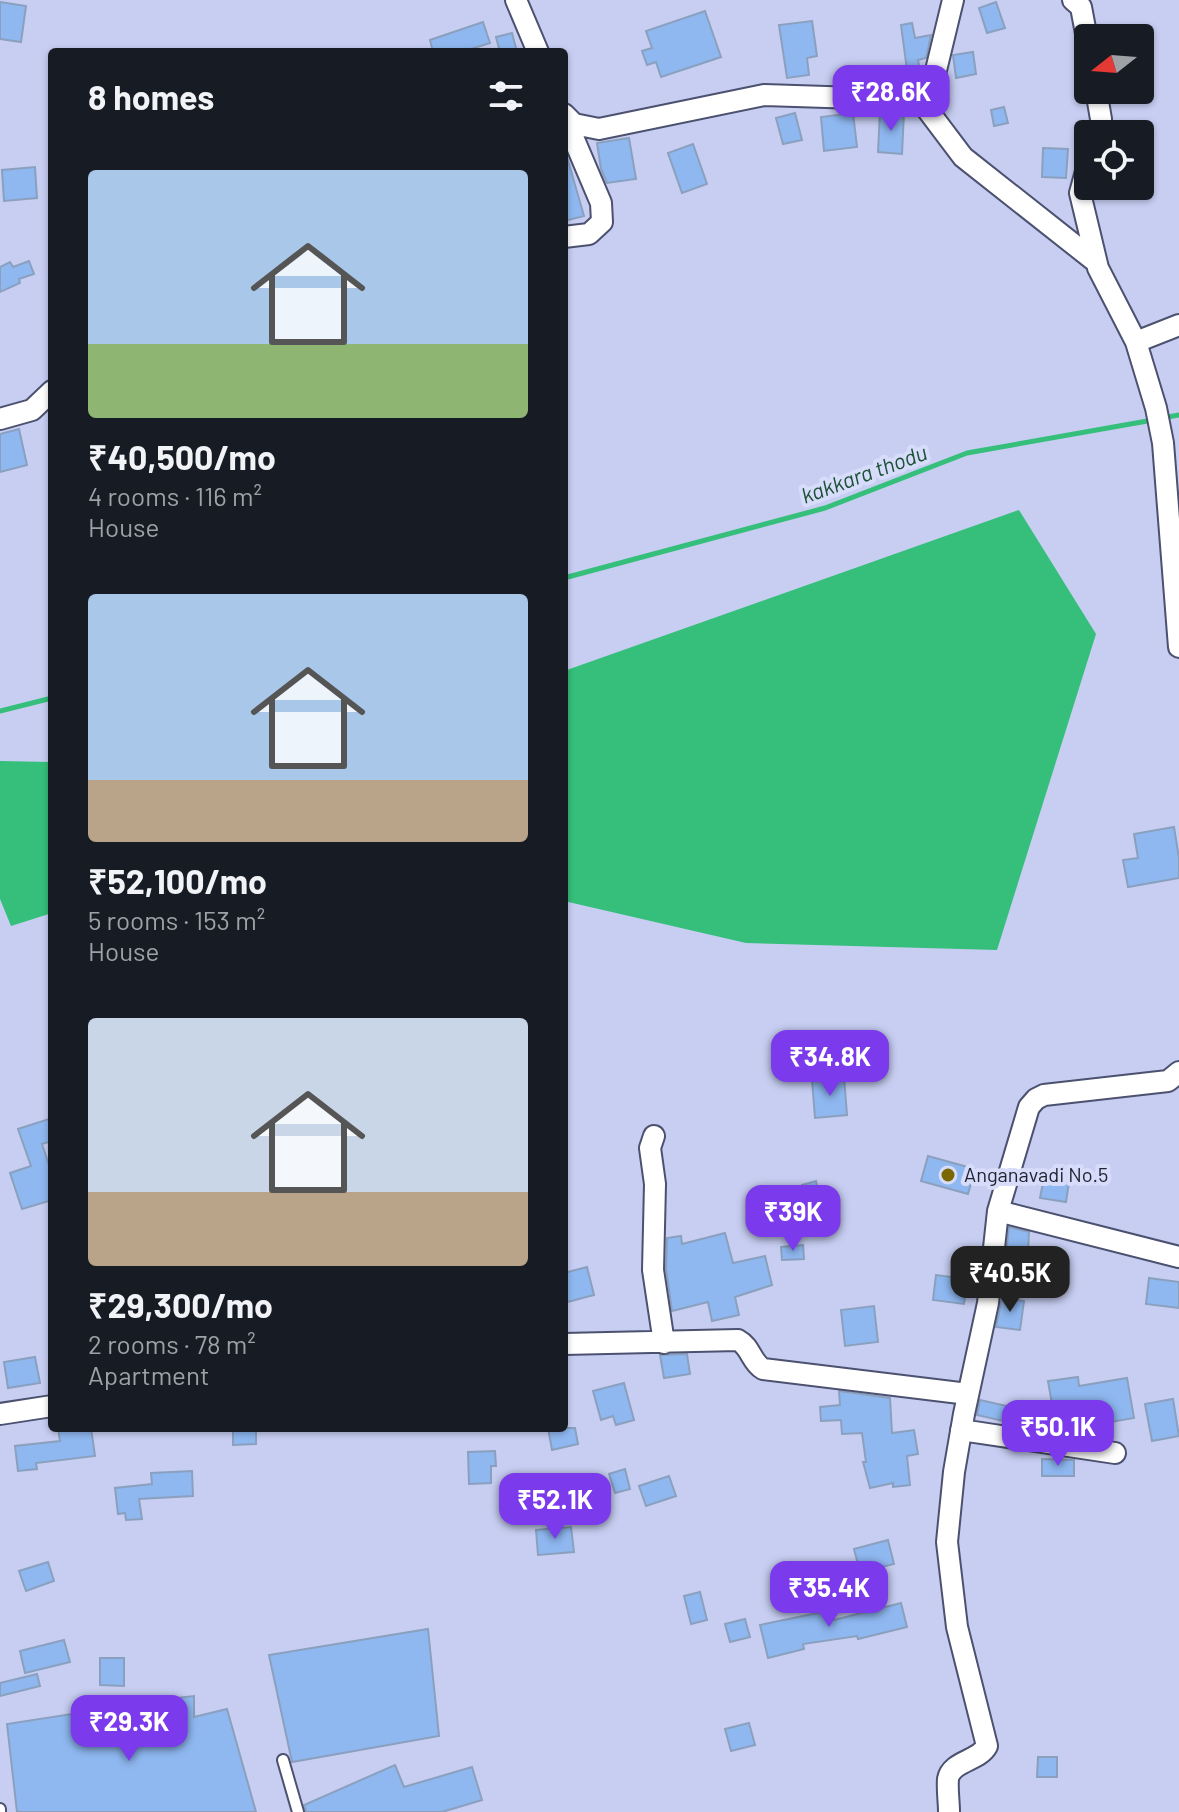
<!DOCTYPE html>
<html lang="en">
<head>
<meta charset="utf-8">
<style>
	:root { --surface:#171b24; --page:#242831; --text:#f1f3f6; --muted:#9ea1a6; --accent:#7c3aed }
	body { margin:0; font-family:Barlow,sans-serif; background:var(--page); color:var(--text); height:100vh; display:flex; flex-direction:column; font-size:30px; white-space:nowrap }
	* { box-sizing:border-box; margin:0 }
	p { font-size:26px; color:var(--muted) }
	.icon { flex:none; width:44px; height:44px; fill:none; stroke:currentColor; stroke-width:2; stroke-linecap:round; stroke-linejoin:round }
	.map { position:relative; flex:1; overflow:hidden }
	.panel { position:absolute; left:48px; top:48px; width:520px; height:1384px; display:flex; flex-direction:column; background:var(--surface); border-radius:8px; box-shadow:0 2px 6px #0004 }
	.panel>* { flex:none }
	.needle { width:52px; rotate:253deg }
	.tools { position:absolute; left:1074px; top:24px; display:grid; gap:16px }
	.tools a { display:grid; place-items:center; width:80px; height:80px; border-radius:8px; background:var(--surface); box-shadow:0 2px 6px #0004; font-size:40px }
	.price { position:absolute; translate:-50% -68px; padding:0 18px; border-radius:16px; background:var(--accent); color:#fff; font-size:26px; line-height:52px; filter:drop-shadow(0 2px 4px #0008) }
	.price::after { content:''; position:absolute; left:50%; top:48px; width:24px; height:18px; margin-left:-12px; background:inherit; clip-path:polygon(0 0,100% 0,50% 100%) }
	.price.active { background:#222; color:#fff }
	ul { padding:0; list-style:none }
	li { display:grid; align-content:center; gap:16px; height:424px; padding:0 40px }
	li span { display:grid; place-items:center; height:248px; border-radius:8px; color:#555 }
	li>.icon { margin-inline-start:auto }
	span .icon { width:144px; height:144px; fill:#fffc; stroke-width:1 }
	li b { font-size:34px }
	h2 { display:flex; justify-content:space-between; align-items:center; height:96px; padding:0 40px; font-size:34px }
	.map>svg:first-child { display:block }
</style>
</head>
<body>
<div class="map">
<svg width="1179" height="1812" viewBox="0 0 1179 1812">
	<rect width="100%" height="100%" fill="#c7cef2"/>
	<!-- water -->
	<path fill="#35bf7a" d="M 1019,510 L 1096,634 L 997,950 L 746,943 L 564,901 L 564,671 Z
		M 0,761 L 52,762 L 52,913 L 11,926 L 0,899 Z"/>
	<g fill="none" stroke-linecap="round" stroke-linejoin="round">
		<!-- stream -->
		<path stroke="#35bf7a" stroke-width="5" d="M 1162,418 L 1179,415
			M 564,578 L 825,508 L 967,453 L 1153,420
			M 0,711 L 52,698"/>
	</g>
	<!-- building -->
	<path fill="#8fb8f1" stroke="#8aa0be" stroke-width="2" d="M 0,2 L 26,6 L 21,42 L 0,39 Z
		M 996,2 L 1005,28 L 987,33 L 979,8 Z
		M 705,11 L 721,57 L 661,77 L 656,62 L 647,65 L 642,51 L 652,48 L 646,31 Z
		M 812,21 L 817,56 L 807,58 L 809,75 L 787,78 L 779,25 Z
		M 483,22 L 490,43 L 461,52 L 433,52 L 430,40 Z
		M 912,23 L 915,38 L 931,35 L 926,58 L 918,60 L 921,76 L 919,84 L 916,87 L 886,86 L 884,79 L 899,76 L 898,72 L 907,70 L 901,25 Z
		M 512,33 L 517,52 L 500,52 L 496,37 Z
		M 973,52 L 976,74 L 956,78 L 953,55 Z
		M 1004,107 L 1008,123 L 994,126 L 991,110 Z
		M 880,112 L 904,112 L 902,154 L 878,152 Z
		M 795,113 L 802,140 L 783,144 L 776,118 Z
		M 853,113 L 857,147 L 824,151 L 821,117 Z
		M 629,138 L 636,179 L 607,183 L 601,169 L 597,143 Z
		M 693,144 L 707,184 L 682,193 L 668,153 Z
		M 1043,148 L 1068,149 L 1066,178 L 1042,177 Z
		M 567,157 L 584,216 L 564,221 L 564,158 Z
		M 35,167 L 37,198 L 4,201 L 2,170 Z
		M 29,261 L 34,274 L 19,279 L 20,283 L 0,292 L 0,267 L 10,262 L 13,267 Z
		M 19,429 L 27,465 L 0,472 L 0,434 Z
		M 1174,827 L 1179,858 L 1179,878 L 1128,887 L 1123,860 L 1138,858 L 1134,834 Z
		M 844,1077 L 847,1115 L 815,1118 L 812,1080 Z
		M 52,1118 L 52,1141 L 42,1144 L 52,1174 L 52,1200 L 22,1209 L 10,1173 L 31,1166 L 18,1129 Z
		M 928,1156 L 975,1169 L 968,1194 L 921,1181 Z
		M 1045,1172 L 1070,1176 L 1066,1202 L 1040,1198 Z
		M 816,1181 L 819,1194 L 805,1197 L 802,1185 Z
		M 1009,1227 L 1029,1232 L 1028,1252 L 1014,1251 L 1013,1263 L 1005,1262 Z
		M 725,1233 L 733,1263 L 765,1256 L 772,1285 L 735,1297 L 739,1315 L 712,1321 L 708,1302 L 672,1311 L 666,1269 L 667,1238 L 681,1236 L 682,1244 Z
		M 803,1245 L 804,1259 L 782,1260 L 781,1247 Z
		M 587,1267 L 594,1295 L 564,1303 L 564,1273 Z
		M 936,1275 L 967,1279 L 964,1304 L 933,1300 Z
		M 1149,1278 L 1179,1282 L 1179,1308 L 1146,1304 Z
		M 1002,1298 L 1024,1301 L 1020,1330 L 996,1327 Z
		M 874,1306 L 878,1342 L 845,1346 L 841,1310 Z
		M 687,1354 L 690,1374 L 664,1378 L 660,1355 Z
		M 35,1357 L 40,1383 L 8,1388 L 4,1362 Z
		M 1078,1377 L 1079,1386 L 1127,1378 L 1134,1418 L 1064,1430 L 1059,1402 L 1052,1404 L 1048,1381 Z
		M 624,1383 L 634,1420 L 616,1425 L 613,1416 L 601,1420 L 593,1391 Z
		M 839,1391 L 890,1398 L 892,1433 L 914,1430 L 918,1454 L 907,1456 L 910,1485 L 893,1487 L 893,1483 L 870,1488 L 863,1462 L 866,1462 L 862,1433 L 842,1434 L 841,1420 L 821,1421 L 820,1407 L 840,1405 Z
		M 1173,1399 L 1179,1436 L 1152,1441 L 1145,1404 Z
		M 980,1400 L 1011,1407 L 1008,1422 L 977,1415 Z
		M 58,1428 L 91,1428 L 95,1456 L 36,1463 L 37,1469 L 18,1471 L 15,1446 L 60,1441 Z
		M 256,1428 L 256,1444 L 233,1445 L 233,1430 Z
		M 548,1428 L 575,1428 L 578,1444 L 552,1450 Z
		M 495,1451 L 496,1466 L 491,1466 L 491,1483 L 469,1484 L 468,1452 Z
		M 1042,1459 L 1074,1460 L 1074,1476 L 1042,1476 Z
		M 625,1469 L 630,1489 L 615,1493 L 609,1474 Z
		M 192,1471 L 193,1496 L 139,1499 L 142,1519 L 126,1520 L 125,1513 L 118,1514 L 115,1488 L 152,1484 L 151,1473 Z
		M 669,1476 L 676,1496 L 646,1506 L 639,1486 Z
		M 571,1527 L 574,1552 L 538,1555 L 536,1530 Z
		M 888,1540 L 894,1564 L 860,1572 L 854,1549 Z
		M 48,1562 L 54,1581 L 26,1591 L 19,1571 Z
		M 700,1592 L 707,1620 L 691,1624 L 684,1596 Z
		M 901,1603 L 907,1627 L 858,1639 L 857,1636 L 803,1644 L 804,1649 L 768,1658 L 760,1625 L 832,1610 L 834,1620 Z
		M 745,1619 L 750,1637 L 730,1642 L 725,1624 Z
		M 428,1629 L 439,1736 L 292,1762 L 269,1655 Z
		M 64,1640 L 70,1662 L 25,1673 L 20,1651 Z
		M 100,1658 L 124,1658 L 124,1686 L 100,1685 Z
		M 37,1674 L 40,1686 L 0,1696 L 0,1683 Z
		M 194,1696 L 194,1717 L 227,1709 L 256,1812 L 17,1812 L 7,1724 L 136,1704 L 143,1729 L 178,1721 L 177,1698 Z
		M 749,1723 L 755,1745 L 731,1751 L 725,1729 Z
		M 1038,1757 L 1057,1757 L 1057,1777 L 1037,1777 Z
		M 395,1765 L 404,1787 L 472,1767 L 482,1800 L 442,1812 L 306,1812 L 304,1805 Z"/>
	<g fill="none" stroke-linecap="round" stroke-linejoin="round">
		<defs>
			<path id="service" d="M 283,1760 L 298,1812
				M 0,1809 L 0,1812"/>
			<path id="minor" d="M 516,0 L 538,52
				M 1073,0 L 1081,7 L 1088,44
				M 1096,90 L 1101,119 L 1100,134
				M 920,100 L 963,157 L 1096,262
				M 564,114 L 574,124 L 599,129 L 764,95 L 920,100 L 931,91 L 953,0
				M 1088,164 L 1080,193 L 1098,268 L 1136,342 L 1156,408 L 1163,443 L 1179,647
				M 564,237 L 589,234 L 602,222 L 601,203 L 564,116
				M 1136,342 L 1179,325
				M 0,419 L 32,410 L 52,391
				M 654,1136 L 650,1148 L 655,1184 L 653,1270 L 664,1343
				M 998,1211 L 1179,1257
				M 564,1344 L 738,1340 C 751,1347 751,1362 763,1369 L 968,1394
				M 0,1414 L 52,1406
				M 961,1430 L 1115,1453
				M 949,1812 C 949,1802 947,1789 948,1779 C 951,1761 979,1761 987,1746 L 957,1627 L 947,1542 L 954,1472 L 964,1414 L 988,1303 L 998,1211 L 1029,1107 L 1036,1099 L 1044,1095 L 1168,1081 L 1179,1072"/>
		</defs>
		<!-- service casing -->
		<use href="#service" stroke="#4b516f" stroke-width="14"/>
		<!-- minor casing -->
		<use href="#minor" stroke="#4b516f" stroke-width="24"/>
		<!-- service -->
		<use href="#service" stroke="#fff" stroke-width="10"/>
		<!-- minor -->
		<use href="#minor" stroke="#fff" stroke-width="20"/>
	</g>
	<!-- markers -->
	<circle fill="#7b6800" stroke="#d6dcf9" stroke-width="3" cx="948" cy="1175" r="8"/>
	<g text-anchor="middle" stroke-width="8" stroke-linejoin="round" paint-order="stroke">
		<!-- poi labels -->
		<g font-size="20" fill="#212431" stroke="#d6dcf9" text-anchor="start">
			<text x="964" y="1182">Anganavadi No.5</text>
		</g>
		<!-- water labels -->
		<g font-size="22" font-style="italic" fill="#1c5034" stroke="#d6dcf9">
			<text transform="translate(864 474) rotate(-20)" y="8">kakkara thodu</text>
		</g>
	</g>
</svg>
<div class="tools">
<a><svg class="needle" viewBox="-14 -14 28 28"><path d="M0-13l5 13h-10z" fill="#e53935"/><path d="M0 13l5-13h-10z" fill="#9ea1a6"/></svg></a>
<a><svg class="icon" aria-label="locate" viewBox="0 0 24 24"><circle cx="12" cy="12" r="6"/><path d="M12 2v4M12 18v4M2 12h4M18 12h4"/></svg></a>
</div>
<b class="price" style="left:891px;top:133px">₹28.6K</b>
<b class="price" style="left:830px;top:1098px">₹34.8K</b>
<b class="price" style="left:793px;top:1253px">₹39K</b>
<b class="price active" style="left:1010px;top:1314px">₹40.5K</b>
<b class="price" style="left:1058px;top:1468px">₹50.1K</b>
<b class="price" style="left:555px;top:1541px">₹52.1K</b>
<b class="price" style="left:829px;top:1629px">₹35.4K</b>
<b class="price" style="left:129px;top:1763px">₹29.3K</b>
<section class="panel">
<h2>8 homes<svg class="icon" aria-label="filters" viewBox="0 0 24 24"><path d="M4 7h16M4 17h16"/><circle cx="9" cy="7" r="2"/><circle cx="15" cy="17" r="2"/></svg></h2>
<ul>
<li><span style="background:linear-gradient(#a9c7e8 70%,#8fb573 0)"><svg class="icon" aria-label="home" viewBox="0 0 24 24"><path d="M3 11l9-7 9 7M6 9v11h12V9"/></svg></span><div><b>₹40,500/mo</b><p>4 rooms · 116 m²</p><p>House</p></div></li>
<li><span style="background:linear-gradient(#a9c7e8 75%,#b9a48a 0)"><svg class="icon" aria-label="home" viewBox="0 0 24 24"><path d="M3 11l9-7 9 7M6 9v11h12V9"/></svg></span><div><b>₹52,100/mo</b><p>5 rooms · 153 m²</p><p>House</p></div></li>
<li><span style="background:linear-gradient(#c9d6e8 70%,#b9a48a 0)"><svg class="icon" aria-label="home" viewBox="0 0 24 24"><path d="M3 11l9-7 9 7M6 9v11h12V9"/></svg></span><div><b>₹29,300/mo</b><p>2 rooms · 78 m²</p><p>Apartment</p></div></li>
</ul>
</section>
</div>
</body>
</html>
